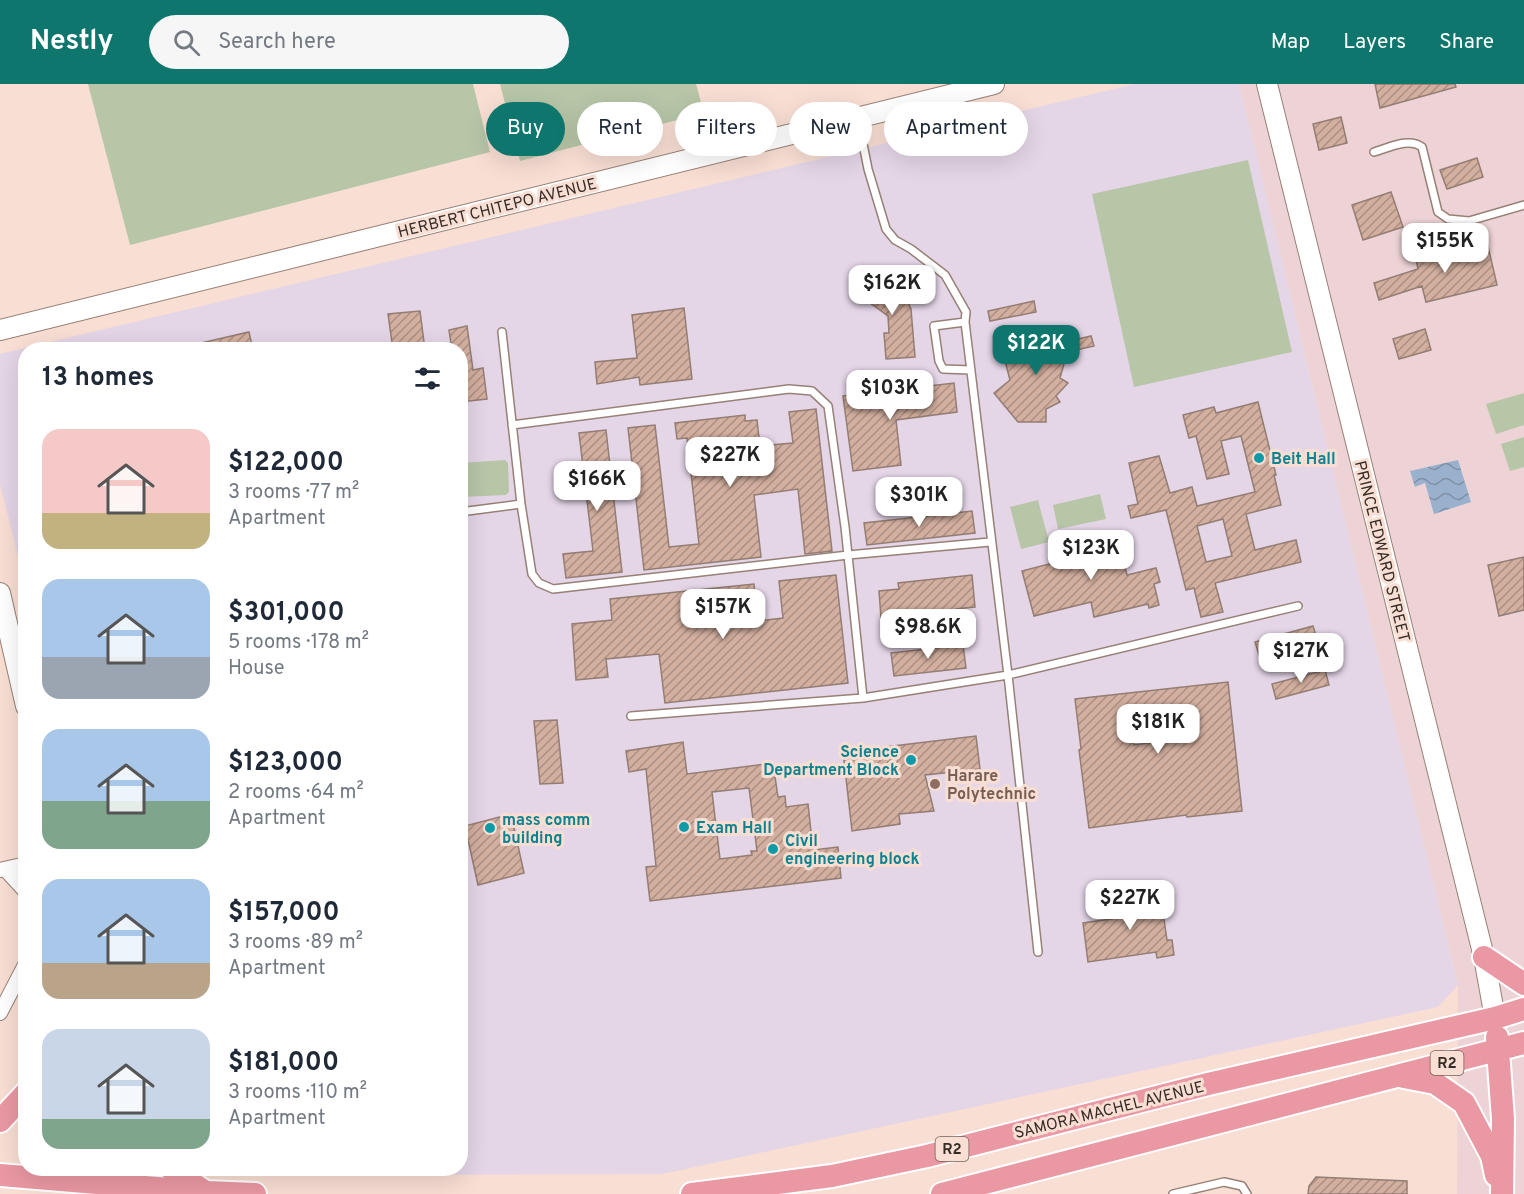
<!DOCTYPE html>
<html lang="en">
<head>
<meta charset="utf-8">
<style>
	:root { --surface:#fff; --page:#f6f6f7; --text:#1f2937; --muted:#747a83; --accent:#0f766e }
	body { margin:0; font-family:Overpass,sans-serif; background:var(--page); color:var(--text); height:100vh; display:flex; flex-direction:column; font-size:22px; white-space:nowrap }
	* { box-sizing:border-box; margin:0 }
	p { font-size:20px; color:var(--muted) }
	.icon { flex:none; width:33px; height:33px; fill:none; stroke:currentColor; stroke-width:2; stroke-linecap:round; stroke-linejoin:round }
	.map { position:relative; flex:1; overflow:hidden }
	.details { position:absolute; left:18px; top:258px; width:450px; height:834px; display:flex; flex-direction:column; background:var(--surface); border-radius:24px; box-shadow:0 6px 24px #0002 }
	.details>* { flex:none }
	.top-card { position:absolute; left:486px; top:18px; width:570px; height:54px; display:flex; gap:12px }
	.price { position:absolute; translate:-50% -51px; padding:0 14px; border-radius:12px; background:#fff; color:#222; font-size:20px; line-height:39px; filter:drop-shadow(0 2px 3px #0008) }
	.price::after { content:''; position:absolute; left:50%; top:36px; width:18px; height:14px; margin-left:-9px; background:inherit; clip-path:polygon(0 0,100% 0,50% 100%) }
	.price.current { background:var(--accent); color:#fff }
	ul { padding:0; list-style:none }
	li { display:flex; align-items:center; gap:18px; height:150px; padding:0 24px }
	li span { display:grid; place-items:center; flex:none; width:168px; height:120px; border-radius:18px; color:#555 }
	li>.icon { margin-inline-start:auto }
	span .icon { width:72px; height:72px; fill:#fffc; stroke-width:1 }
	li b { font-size:26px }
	h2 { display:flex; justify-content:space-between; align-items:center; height:72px; padding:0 24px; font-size:26px }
	.tag { padding:0 21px; border-radius:27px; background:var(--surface); box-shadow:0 6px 24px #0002; font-size:21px; line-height:54px }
	.tag.current { background:var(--accent); color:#fff }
	header { display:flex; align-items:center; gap:36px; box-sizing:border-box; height:84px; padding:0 30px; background:var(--accent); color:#fff }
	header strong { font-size:28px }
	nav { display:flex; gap:33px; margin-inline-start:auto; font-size:21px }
	.search { width:420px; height:54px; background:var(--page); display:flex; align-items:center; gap:15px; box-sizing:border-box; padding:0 21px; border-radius:33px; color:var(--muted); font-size:22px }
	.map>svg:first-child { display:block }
</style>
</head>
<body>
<header>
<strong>Nestly</strong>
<div class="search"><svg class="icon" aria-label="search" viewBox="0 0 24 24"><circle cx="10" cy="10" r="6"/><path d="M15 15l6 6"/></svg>Search here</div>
<nav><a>Map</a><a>Layers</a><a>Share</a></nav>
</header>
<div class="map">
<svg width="1524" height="1110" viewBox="0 0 1524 1110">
	<defs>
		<pattern id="water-waves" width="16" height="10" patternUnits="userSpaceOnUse" patternTransform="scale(1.5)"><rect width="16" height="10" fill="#9ab1cd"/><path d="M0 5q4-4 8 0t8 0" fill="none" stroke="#7e90a6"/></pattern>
		<pattern id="building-hatch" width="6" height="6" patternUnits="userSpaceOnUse" patternTransform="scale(1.5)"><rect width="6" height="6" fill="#d3af9f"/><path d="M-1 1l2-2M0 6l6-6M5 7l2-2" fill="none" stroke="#ac8f82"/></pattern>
	</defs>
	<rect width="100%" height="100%" fill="#f8ded3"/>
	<!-- commercial -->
	<path fill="#eed3d6" d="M 1239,0 L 1524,0 L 1524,1110 L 1457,1110 L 1458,901 Z"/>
	<!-- education -->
	<path fill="#e4d5e7" d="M 1135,0 L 1239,0 L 1458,901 L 1438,923 L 662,1090 L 356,1091 L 315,1085 L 460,1084 L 460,266 L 26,266 L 25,500 L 0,400 L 0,270 Z"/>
	<!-- garden -->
	<path fill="#b7c6a7" d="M 88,0 L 473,0 L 490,68 L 130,161 Z
		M 500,0 L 696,0 L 704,29 L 520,77 Z
		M 1248,76 L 1292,268 L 1134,303 L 1092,110 Z
		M 1524,309 L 1524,341 L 1496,350 L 1486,320 Z
		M 1524,353 L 1524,383 L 1510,387 L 1501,360 Z
		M 505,376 L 508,379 L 509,408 L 506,411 L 461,413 L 461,379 Z
		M 1100,410 L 1106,435 L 1058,445 L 1053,421 Z
		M 1038,416 L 1049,458 L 1021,465 L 1010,423 Z"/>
	<!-- water -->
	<path fill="url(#water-waves)" d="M 1458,376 L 1471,418 L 1434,430 L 1425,399 L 1415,403 L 1410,387 Z"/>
	<!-- building -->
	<path fill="url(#building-hatch)" stroke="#947d73" stroke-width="1.5" fill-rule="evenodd" d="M 1375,0 L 1455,0 L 1456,3 L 1380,24 Z
		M 1341,33 L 1347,59 L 1319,66 L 1313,40 Z
		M 1477,74 L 1483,93 L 1447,105 L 1440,86 Z
		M 1391,108 L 1403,143 L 1363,156 L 1352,121 Z
		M 1487,158 L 1497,201 L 1426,218 L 1422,202 L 1379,216 L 1374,199 L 1418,185 L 1416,175 Z
		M 871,191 L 880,198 L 892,198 L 901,204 L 911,225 L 915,273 L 886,275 L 884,249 L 889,249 L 888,232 L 855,208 Z
		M 1034,217 L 1036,228 L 990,237 L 988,227 Z
		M 684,224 L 692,295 L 640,301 L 639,293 L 597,300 L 595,278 L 637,274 L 632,231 Z
		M 420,227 L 425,266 L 393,266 L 388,230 Z
		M 467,242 L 473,286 L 483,284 L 487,315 L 460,318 L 460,266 L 452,266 L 449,246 Z
		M 1425,245 L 1431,266 L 1399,275 L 1393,255 Z
		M 249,248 L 253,266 L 193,266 L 192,261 Z
		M 1028,250 L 1044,251 L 1057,260 L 1091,252 L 1094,262 L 1063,269 L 1064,280 L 1060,294 L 1068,299 L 1056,312 L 1060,318 L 1046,325 L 1046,338 L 1018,338 L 994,309 L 1010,296 L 1005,277 L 1010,263 L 1015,257 Z
		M 954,299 L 957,328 L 896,336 L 901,381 L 853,387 L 843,312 Z
		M 1258,318 L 1276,391 L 1274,391 L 1281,421 L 1246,430 L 1255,466 L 1296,456 L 1301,478 L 1215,499 L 1223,528 L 1201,533 L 1194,504 L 1186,506 L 1166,426 L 1131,434 L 1128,422 L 1138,420 L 1129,379 L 1159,372 L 1170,409 L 1192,403 L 1197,422 L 1255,408 L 1241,352 L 1221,357 L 1229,390 L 1207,395 L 1196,352 L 1189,354 L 1183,331 L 1214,323 L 1216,329 ZM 1223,435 L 1232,472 L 1206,478 L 1197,442 Z
		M 816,325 L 832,467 L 805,470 L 798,405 L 754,411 L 761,473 L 644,486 L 628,344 L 655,341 L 669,463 L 699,460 L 687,354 L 677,355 L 675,339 L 745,331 L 745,337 L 757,336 L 760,362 L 793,359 L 789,328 Z
		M 606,346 L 622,488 L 566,494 L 563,470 L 593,467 L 579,349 Z
		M 972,427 L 975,449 L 867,461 L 864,439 Z
		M 1116,447 L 1127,491 L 1156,484 L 1160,498 L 1154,500 L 1159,521 L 1149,524 L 1148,520 L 1094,533 L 1091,518 L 1034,532 L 1022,487 L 1080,472 L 1076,457 Z
		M 1524,473 L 1524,526 L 1499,532 L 1488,481 Z
		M 836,491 L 848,599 L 665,619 L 659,570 L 606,575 L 608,593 L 576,596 L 572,540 L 612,536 L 610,515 L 754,500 L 758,537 L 783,534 L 779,497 Z
		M 972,491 L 975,523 L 956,525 L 957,532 L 903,538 L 902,532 L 881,534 L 879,507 L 899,505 L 898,499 Z
		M 1313,542 L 1318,558 L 1260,574 L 1255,558 Z
		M 963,561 L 966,584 L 894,592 L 891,569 Z
		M 1325,586 L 1329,601 L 1276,615 L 1272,600 Z
		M 1228,598 L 1242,727 L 1187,733 L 1186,731 L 1089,744 L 1079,666 L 1081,665 L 1075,615 ZM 1176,634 L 1179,655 L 1134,661 L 1131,641 L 1133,640 Z
		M 557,636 L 563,699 L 540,700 L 534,637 Z
		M 976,652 L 980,685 L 925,691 L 934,727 L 899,730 L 900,740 L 852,747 L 843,668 Z
		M 683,658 L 687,690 L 773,679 L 778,713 L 785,712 L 786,723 L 808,720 L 813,766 L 838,763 L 841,794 L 650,817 L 646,783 L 656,782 L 646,685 L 629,688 L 626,667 ZM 749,704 L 757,767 L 751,767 L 752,771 L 720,775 L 712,708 Z
		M 511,730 L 524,789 L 478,801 L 465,742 Z
		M 1160,808 L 1167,856 L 1172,856 L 1174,871 L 1157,874 L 1156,868 L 1088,878 L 1083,839 L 1125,833 L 1122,813 Z
		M 1316,1093 L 1407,1097 L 1407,1110 L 1308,1110 L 1309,1102 Z"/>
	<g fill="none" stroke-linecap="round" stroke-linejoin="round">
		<defs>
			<path id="service" d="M 858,35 L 868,85 L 886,145 L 895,156 L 911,165 L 945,191 L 966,228 L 965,238 L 1008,591 L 1038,868
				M 1374,68 C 1388,64 1409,53 1422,63 L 1438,128 L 1448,135 L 1469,137 L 1524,121
				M 965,238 L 934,242 L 939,277 L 943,285 L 971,286
				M 502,248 L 521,420 L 532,490 L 539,499 L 553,505 L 848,471 L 990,458
				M 512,341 L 789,305 L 812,307 L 828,322 L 845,443 L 863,614
				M 460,428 L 521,420
				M 631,632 L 863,614 L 1008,591 L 1298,522
				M 1173,1110 L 1224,1098 L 1242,1102 L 1247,1110"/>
			<path id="minor" d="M 5,785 L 26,808
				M 0,786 L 26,780
				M 0,929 L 26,879"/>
			<path id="secondary" d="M 1267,0 L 1484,873 L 1495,934
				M 0,246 L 994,0
				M 0,509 L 26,622"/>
			<path id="trunk" d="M 1484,873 L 1524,900
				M 1497,953 L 1503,1035 L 1502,1110
				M 1404,993 L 1435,999 L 1464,1019 L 1492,1072 L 1496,1091
				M 0,1037 L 26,1009
				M 170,1084 L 204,1107
				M 0,1091 L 205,1108 L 255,1110
				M 692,1110 L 832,1092 L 927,1072 L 1208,1000 L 1495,934 L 1524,925
				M 942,1110 L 1524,959"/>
		</defs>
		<!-- service casing -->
		<use href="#service" stroke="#978076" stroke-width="10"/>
		<!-- minor casing -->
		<use href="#minor" stroke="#978076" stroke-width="16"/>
		<!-- secondary casing -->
		<use href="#secondary" stroke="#978076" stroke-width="22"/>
		<!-- trunk casing -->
		<use href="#trunk" stroke="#fff" stroke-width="26"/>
		<!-- service -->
		<use href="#service" stroke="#fff" stroke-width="7"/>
		<!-- minor -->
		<use href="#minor" stroke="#fff" stroke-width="14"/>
		<!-- secondary -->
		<use href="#secondary" stroke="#fff" stroke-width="20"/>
		<!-- trunk -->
		<use href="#trunk" stroke="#ea98a3" stroke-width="22"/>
	</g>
	<!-- markers -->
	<g fill="#0f9aa8" stroke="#f8ded3" stroke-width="2">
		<circle cx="1259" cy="374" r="6"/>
		<circle cx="911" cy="676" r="6"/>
		<circle cx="684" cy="743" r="6"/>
		<circle cx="490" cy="744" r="6"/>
		<circle cx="773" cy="765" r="6"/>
	</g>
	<circle fill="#8d6e63" stroke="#f8ded3" stroke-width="2" cx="935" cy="700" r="6"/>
	<g text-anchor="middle" stroke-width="6" stroke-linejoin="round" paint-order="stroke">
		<!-- shield labels -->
		<g fill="#f8ded3" stroke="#70615b" stroke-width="1.5">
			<rect x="1430.5" y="967" width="33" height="24" rx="4.5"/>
			<rect x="935.5" y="1053" width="33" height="24" rx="4.5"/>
		</g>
		<g font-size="15" font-weight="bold" fill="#352c27">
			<text x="1447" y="984">R2</text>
			<text x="952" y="1070">R2</text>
		</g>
		<!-- street labels -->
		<g font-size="16" fill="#352c27" stroke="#f8ded3">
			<text transform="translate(497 123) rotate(-14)" y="6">HERBERT CHITEPO AVENUE</text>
			<text transform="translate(1383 467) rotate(76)" y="6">PRINCE EDWARD STREET</text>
			<text transform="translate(1109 1025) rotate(-14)" y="6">SAMORA MACHEL AVENUE</text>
		</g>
		<!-- culture labels -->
		<g font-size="16" font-weight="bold" fill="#0d838f" stroke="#f8ded3" text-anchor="start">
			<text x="1271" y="380">Beit Hall</text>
			<text x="899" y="673" text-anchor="end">Science<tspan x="899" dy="18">Department Block</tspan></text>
			<text x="502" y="741">mass comm<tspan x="502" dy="18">building</tspan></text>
			<text x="696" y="749">Exam Hall</text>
			<text x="785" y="762">Civil<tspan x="785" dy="18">engineering block</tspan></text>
		</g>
		<!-- education labels -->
		<g font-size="16" font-weight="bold" fill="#785e54" stroke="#f8ded3" text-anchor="start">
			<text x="947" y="697">Harare<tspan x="947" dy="18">Polytechnic</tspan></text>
		</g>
	</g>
</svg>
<b class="price" style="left:1445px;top:190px">$155K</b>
<b class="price" style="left:892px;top:232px">$162K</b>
<b class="price current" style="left:1036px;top:292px">$122K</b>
<b class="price" style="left:890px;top:337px">$103K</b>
<b class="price" style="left:730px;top:404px">$227K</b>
<b class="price" style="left:597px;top:428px">$166K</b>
<b class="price" style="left:919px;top:444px">$301K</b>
<b class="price" style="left:1091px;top:497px">$123K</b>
<b class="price" style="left:723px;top:556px">$157K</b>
<b class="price" style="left:928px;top:576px">$98.6K</b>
<b class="price" style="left:1301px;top:600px">$127K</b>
<b class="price" style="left:1158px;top:671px">$181K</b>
<b class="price" style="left:1130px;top:847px">$227K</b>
<div class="top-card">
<a class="tag current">Buy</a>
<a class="tag">Rent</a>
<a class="tag">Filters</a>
<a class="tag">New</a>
<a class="tag">Apartment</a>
</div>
<section class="details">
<h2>13 homes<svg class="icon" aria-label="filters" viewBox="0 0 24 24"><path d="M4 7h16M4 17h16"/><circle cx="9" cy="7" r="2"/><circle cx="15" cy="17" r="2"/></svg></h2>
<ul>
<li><span style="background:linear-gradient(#f6c9c9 70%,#c2b280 0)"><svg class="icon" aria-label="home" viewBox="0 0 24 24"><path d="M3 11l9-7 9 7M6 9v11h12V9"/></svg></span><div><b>$122,000</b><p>3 rooms · 77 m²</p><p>Apartment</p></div></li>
<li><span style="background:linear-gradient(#a9c7e8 65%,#9aa5b1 0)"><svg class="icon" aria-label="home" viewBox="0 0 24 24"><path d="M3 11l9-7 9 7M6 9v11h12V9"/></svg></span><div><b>$301,000</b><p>5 rooms · 178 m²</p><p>House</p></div></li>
<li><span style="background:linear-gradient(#a9c7e8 60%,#7fa58c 0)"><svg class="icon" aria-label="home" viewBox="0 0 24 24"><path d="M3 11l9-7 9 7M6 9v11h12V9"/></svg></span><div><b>$123,000</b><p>2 rooms · 64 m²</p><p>Apartment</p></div></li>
<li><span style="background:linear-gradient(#a9c7e8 70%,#b9a48a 0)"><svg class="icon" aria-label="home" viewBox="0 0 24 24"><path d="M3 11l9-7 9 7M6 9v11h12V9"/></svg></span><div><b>$157,000</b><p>3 rooms · 89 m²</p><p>Apartment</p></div></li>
<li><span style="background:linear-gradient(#c9d6e8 75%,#7fa58c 0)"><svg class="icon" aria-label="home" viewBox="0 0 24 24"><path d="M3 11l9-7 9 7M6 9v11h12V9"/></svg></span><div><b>$181,000</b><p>3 rooms · 110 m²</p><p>Apartment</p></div></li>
</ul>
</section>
</div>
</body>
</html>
